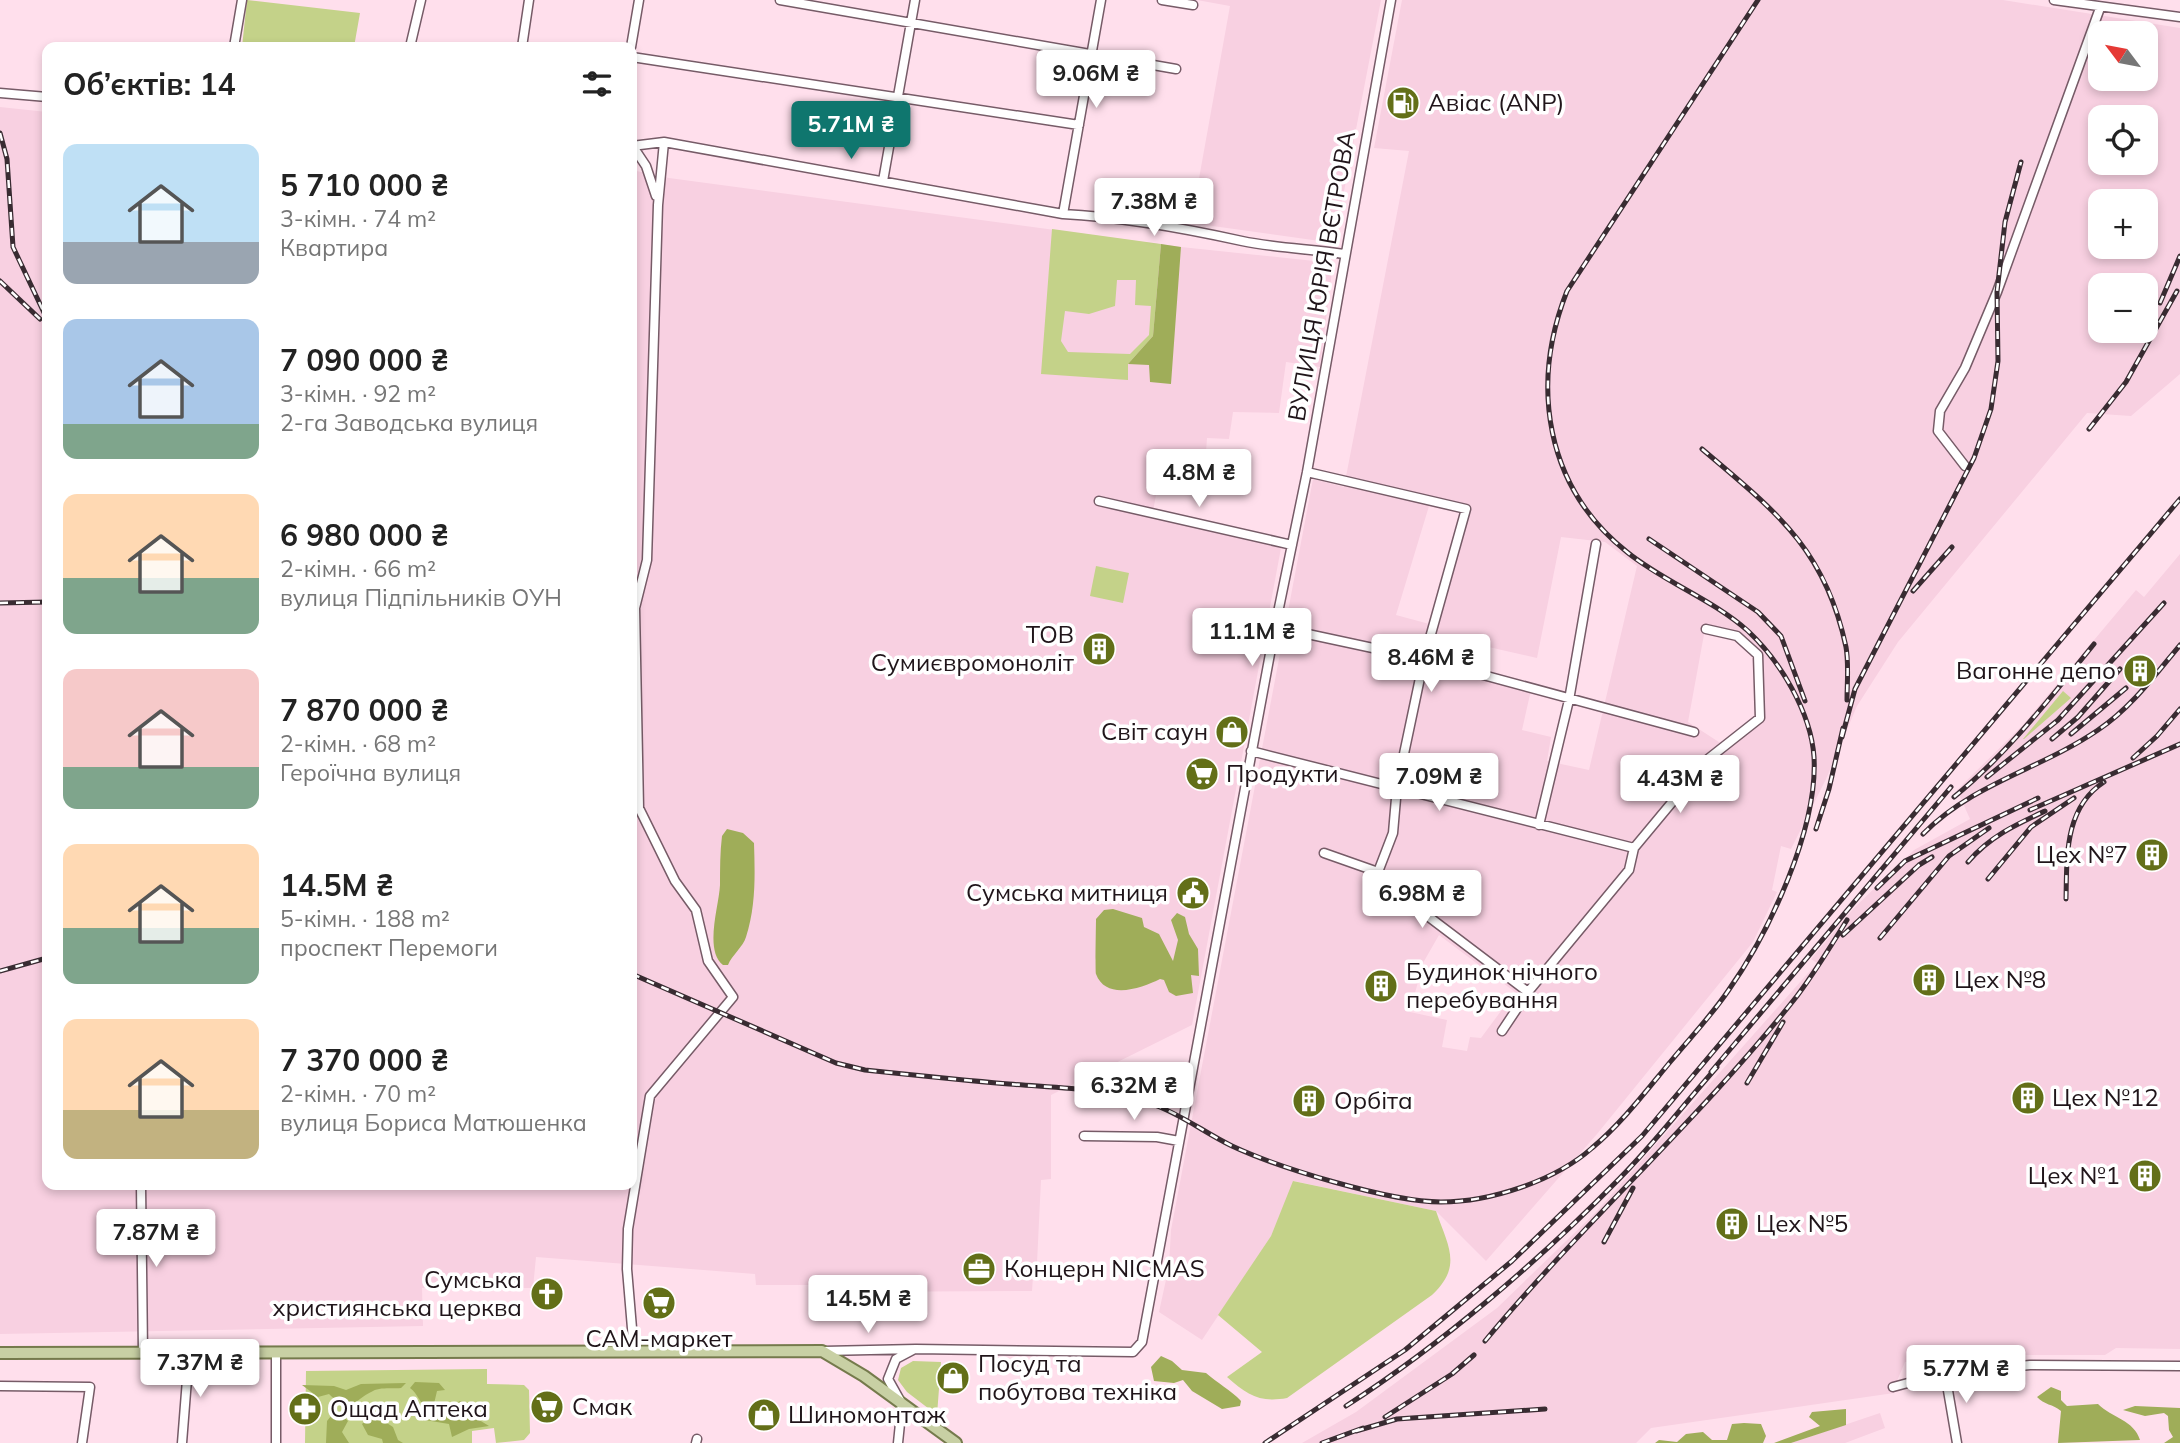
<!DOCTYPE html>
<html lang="uk">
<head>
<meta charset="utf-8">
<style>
	:root { --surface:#fff; --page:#f2f2f2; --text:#222; --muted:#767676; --accent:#0f766e }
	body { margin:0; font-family:Mulish,sans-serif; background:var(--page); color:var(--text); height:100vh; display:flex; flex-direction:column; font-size:26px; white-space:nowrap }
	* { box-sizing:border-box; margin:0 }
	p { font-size:23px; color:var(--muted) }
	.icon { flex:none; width:38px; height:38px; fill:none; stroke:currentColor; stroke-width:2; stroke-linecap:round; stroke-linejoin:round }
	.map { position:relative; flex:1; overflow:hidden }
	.side { position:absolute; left:42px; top:42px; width:595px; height:1148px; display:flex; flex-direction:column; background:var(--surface); border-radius:14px; box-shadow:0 4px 10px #0003 }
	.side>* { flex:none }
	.needle { width:46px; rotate:302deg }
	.controls { position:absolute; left:2088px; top:21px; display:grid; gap:14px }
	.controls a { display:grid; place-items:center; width:70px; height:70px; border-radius:14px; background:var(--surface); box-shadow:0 4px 10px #0003; font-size:35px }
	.price { position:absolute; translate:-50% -60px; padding:0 16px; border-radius:7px; background:#fff; color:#222; font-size:23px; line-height:46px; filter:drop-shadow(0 2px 4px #0008) }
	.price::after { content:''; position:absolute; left:50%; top:42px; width:21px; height:16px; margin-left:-10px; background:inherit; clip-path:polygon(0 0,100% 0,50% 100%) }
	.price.current { background:var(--accent); color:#fff }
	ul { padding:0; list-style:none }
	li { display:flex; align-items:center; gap:21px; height:175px; padding:0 21px }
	li span { display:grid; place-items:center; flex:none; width:196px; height:140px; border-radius:14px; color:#555 }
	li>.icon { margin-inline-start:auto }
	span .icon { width:84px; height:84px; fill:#fffc; stroke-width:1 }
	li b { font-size:30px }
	h2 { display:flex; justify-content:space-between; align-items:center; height:84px; padding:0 21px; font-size:30px }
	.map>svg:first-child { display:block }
</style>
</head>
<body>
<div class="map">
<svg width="2180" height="1443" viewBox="0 0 2180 1443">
	<rect width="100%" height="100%" fill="#ffdfec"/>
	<!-- built -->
	<path fill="#f8d0e1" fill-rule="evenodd" d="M 1197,0 L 1381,0 L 1334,243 L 1191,223 L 1230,6 Z
		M 1402,0 L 2003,0 L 2180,28 L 2180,374 L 2131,416 L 2087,413 L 1898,642 L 1857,706 L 1826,779 L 1791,849 L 1781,846 L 1772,890 L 1777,892 L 1753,942 L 1597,1134 L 1486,1261 L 1436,1211 L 1294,1181 L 1271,1236 L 1202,1340 L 1159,1312 L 1169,1266 L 1171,1230 L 1313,479 L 1344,487 L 1409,151 L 1374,148 ZM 2100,33 L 2146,33 L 2146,79 L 2100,79 ZM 2100,117 L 2146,117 L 2146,163 L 2100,163 ZM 2100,201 L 2146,201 L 2146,247 L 2100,247 ZM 2100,285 L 2146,285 L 2146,331 L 2100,331 ZM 1429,506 L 1464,514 L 1433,625 L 1396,615 ZM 1561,537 L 1605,542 L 1637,566 L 1589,770 L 1547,761 L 1551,737 L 1522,730 L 1531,690 L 1424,659 L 1431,634 L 1537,658 ZM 1705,629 L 1737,636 L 1758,656 L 1760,718 L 1725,746 L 1688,722 ZM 1439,935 L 1515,992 L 1481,1038 L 1470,1037 L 1467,1051 L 1442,1047 L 1447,1020 L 1410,1012 L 1423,963 Z
		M 0,107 L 47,112 L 47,1185 L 632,1185 L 632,170 L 669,178 L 1181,247 L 1333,263 L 1320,367 L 1286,362 L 1279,413 L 1233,412 L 1229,439 L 1207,438 L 1205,467 L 1162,462 L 1152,517 L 1281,548 L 1192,1025 L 1051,1095 L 1051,1179 L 1041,1180 L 1037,1263 L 1047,1264 L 1047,1276 L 1033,1276 L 1032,1291 L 835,1292 L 829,1304 L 829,1285 L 756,1285 L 755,1274 L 536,1257 L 533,1288 L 422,1288 L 423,1326 L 0,1334 Z
		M 2180,554 L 2180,1349 L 2116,1348 L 2105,1355 L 2014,1355 L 1984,1349 L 1905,1362 L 1897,1381 L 1893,1383 L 1894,1393 L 1651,1428 L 1636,1443 L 1302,1443 L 1356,1412 L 1497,1308 L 1595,1213 L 1817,963 L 1811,959 L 1853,909 L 1914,850 L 1970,819 L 1957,790 L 2022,726 L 2136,590 L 2144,597 Z
		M 1880,1413 L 1885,1428 L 1845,1443 L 1791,1443 Z"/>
	<!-- green -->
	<path fill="#c4d289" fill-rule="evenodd" d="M 247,0 L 360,13 L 354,47 L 242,47 Z
		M 1052,229 L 1161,244 L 1153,336 L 1128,364 L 1128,380 L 1041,374 ZM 1117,280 L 1136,280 L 1135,305 L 1151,306 L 1149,335 L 1130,354 L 1068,352 L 1061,341 L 1065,311 L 1089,314 L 1115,306 Z
		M 1096,566 L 1129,573 L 1123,603 L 1090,596 Z
		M 2063,691 L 2071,698 L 2024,739 L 2023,739 Z
		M 1293,1181 L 1436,1211 C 1448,1246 1463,1266 1432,1295 L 1287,1398 C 1260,1403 1247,1395 1227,1377 L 1262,1352 L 1218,1315 L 1271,1236 Z
		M 913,1361 L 941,1362 L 937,1415 L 907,1392 L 898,1380 L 901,1368 Z
		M 487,1369 L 487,1384 L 524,1385 L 529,1390 L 530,1433 L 524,1440 L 496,1443 L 494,1428 L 472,1431 L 472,1443 L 305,1443 L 306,1371 Z"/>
	<!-- forest -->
	<path fill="#9fad59" d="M 1161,244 L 1181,247 L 1171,384 L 1150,382 L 1149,365 L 1128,364 L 1153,336 Z
		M 727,829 L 743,833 L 754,843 C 755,875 756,906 746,937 C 743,947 732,955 728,965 L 723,965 C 704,950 719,906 720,885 C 720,869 720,852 722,836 Z
		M 1113,909 L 1142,918 L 1144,927 L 1159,934 L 1173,961 L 1178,940 L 1171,920 L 1177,913 L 1185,917 L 1189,934 L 1198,949 L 1199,976 L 1191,975 L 1193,993 L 1176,996 L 1169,992 L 1164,980 L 1160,979 C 1142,988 1106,1001 1096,974 C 1095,971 1096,927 1096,919 L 1104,910 Z
		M 1161,1356 L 1172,1361 L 1182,1370 L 1206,1373 C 1217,1383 1231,1390 1241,1401 L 1240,1406 L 1222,1409 L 1192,1391 L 1183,1380 L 1174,1383 L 1154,1381 L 1151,1367 Z
		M 415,1382 L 439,1383 L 445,1390 L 437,1391 L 433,1408 L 427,1409 C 419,1402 418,1394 410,1388 Z
		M 406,1383 L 401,1388 C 393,1389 380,1387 373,1391 C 356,1398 351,1416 329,1394 L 318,1397 L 302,1385 L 334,1386 L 346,1390 L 361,1384 Z
		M 2051,1387 L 2061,1391 L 2061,1400 L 2067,1406 L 2098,1404 C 2112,1418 2134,1420 2140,1440 L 2058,1443 L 2061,1411 C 2053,1404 2044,1405 2037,1397 Z
		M 460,1401 L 480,1405 L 466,1412 L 489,1426 L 469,1429 L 452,1437 L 449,1424 L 419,1419 C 433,1410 446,1411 460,1401 Z
		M 2135,1406 L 2180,1408 L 2180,1443 L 2164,1443 L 2173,1437 L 2169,1430 L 2168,1416 L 2164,1413 L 2145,1416 L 2123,1410 Z
		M 1846,1409 L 1846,1425 L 1791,1443 L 1774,1443 L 1820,1426 L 1809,1417 L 1812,1412 Z
		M 336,1410 L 348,1421 L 342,1432 L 349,1443 L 326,1443 L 327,1421 Z
		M 373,1414 L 393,1427 L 398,1440 L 403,1443 L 383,1443 L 382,1439 L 368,1435 L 362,1424 Z
		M 1744,1423 L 1761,1424 L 1766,1436 L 1763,1443 L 1655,1443 L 1659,1440 L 1677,1442 L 1686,1434 L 1703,1432 L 1712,1440 L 1727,1440 L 1732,1424 Z"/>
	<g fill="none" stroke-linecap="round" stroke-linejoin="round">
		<defs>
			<path id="minor" d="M 780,0 L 1176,69
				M 1162,0 L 1193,5
				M 2054,0 L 2180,17
				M 234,47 L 242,0
				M 410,47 L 421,0
				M 522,47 L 529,0
				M 631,47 L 639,0
				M 632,57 L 1079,125
				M 0,93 L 47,97
				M 632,145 L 646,166 L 656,196
				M 632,146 L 664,142 L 1063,214 C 1124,217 1183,228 1242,241 C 1275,248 1310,249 1344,254
				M 883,181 L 915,0
				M 1063,214 L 1101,0
				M 1965,466 L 1938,431 L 1940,411 L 1965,368 L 1997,292 L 2100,8
				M 1307,472 L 1466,509 L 1424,659 L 1397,787 L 1393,833 L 1378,872
				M 1099,501 L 1292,545
				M 1275,627 L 1424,659 L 1694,732
				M 1251,751 L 1634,848
				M 1539,825 L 1569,700 L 1596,544
				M 1324,853 L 1378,872 L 1396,892 L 1528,992
				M 1502,1031 L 1528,992 L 1629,870 L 1634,848 L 1708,759 L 1760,718 L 1758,655 L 1737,636 L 1706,629
				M 1084,1136 L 1157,1137 L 1179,1141
				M 141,1185 L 143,1353
				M 824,1351 L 916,1349 L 1133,1352 L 1142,1342 L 1275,627 L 1307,472 L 1391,0
				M 634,1352 L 627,1269 L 628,1229 L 650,1096 L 733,997 L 708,961 L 696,910 L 675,881 L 639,808 L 635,608 L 647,560 L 658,205 L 664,142
				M 1945,1373 L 1957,1443
				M 0,1386 L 90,1387 L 82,1443
				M 1893,1387 L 1945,1373 L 2030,1365 L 2180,1366
				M 182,1443 L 189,1354
				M 276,1443 L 276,1353
				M 696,1443 L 697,1439
				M 898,1443 L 902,1404 L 888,1379 L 896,1359 L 913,1350"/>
			<path id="major" d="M 0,1353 L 822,1351 L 864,1376 L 956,1443"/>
		</defs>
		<!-- minor casing -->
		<use href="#minor" stroke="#765b67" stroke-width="11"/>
		<!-- major casing -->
		<use href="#major" stroke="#757a4c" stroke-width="14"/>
		<!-- minor -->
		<use href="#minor" stroke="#fff" stroke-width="8"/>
		<!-- major -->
		<use href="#major" stroke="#c8d0a4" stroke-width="10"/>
		<defs>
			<path id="rail" d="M 0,133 L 7,159 L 13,247 L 47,319
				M 0,281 L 40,319
				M 2160,303 L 2180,256
				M 2089,429 L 2126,382 L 2177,291
				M 1702,449 C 1775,511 1825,548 1846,647 C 1849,664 1847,683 1847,700
				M 1649,539 L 1758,612 L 1781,636 L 1805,701
				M 1913,591 L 1952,547
				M 0,603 L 47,602
				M 2071,734 L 2126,688
				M 1842,737 L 1855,689 L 1974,458 L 1991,409 L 1998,361 L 1997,292 L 2005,222 L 2021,162
				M 2052,739 L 2078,717 L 2120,669
				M 2133,758 L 2157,736 L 2180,709
				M 1987,777 L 2058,720 L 2164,603
				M 1954,797 C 2008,753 2050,698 2094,644
				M 2030,810 L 2180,744
				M 1816,829 L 1829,789 L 1843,728
				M 1923,834 C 1973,783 2041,769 2098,730 C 2131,708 2155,675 2180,645
				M 1968,862 C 1989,837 2015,825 2045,811
				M 1988,879 L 2031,827 L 2074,798
				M 1877,888 L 1905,861 L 2038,798
				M 2066,899 C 2067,857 2064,808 2104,782
				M 1843,935 L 1919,865 L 1932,857
				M 1880,938 L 1949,856 L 1989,828
				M 0,971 L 47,958
				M 632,974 L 836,1063 L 865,1070 C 913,1075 961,1080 1009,1084 C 1057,1088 1106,1088 1152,1104 C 1181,1114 1205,1133 1232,1146 C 1279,1168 1390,1202 1441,1202 C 1490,1202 1555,1181 1592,1148 C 1622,1123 1646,1091 1671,1061 C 1690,1038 1711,1016 1728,991 C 1769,933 1818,829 1814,757 C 1811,712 1780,661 1748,631 C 1712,599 1664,582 1627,552 C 1545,487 1530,385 1567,291 L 1758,0
				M 1711,1072 L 1951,787
				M 1747,1083 L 1783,1022
				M 1604,1242 L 1633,1188
				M 1485,1341 C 1584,1222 1701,1118 1797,996 C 1815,972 1831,946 1847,920
				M 1346,1406 C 1442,1344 1539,1261 1619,1179 C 1654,1144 1684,1104 1717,1067
				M 1385,1417 L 1452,1374 L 1474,1355
				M 1356,1431 L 1397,1419 L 1545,1409
				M 1265,1443 L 1405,1350 L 1512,1261 L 1642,1136 L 2180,499
				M 1322,1443 L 1363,1428"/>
		</defs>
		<!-- rail casing -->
		<use href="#rail" stroke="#392c32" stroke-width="5"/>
		<!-- rail -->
		<use href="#rail" stroke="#fff" stroke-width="2.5" stroke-dasharray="8" stroke-linecap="butt"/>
	</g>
	<!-- icons -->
	<defs>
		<symbol id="fuel-disc" viewBox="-11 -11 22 22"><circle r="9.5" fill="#636f18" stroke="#fff"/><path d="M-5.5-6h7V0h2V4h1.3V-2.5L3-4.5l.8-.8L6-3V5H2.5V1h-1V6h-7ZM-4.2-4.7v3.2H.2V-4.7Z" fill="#fff"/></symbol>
		<symbol id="building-disc" viewBox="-11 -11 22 22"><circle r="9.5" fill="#636f18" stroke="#fff"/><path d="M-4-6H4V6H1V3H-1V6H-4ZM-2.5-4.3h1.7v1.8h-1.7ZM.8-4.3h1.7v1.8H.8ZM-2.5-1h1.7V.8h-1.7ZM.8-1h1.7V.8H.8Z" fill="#fff"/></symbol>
		<symbol id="shop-disc" viewBox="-11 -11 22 22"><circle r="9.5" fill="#636f18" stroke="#fff"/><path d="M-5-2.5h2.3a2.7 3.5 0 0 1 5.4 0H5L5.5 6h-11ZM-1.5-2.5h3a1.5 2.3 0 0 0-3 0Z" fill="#fff"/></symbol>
		<symbol id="supermarket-disc" viewBox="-11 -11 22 22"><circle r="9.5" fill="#636f18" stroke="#fff"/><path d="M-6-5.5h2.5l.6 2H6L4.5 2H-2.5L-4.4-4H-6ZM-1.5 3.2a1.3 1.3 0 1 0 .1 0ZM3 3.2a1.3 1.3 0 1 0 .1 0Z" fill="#fff"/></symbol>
		<symbol id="civic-disc" viewBox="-11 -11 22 22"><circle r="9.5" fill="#636f18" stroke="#fff"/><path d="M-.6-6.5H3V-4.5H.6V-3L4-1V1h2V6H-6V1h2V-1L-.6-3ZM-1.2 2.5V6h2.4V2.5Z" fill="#fff"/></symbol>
		<symbol id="office-disc" viewBox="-11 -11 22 22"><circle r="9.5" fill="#636f18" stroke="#fff"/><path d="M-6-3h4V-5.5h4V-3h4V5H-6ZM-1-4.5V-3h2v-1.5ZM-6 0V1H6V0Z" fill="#fff"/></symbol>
		<symbol id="church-disc" viewBox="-11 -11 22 22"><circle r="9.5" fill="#636f18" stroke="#fff"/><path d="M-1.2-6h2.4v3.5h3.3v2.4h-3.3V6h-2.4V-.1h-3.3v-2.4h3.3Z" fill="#fff"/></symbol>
		<symbol id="pharmacy-disc" viewBox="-11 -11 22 22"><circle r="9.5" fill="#636f18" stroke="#fff"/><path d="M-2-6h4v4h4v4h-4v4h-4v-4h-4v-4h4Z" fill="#fff"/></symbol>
	</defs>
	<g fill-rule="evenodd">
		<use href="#fuel-disc" x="1384" y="84" width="38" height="38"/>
		<use href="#building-disc" x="1080" y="630" width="38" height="38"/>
		<use href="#building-disc" x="2121" y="652" width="38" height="38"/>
		<use href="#shop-disc" x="1213" y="713" width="38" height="38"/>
		<use href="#supermarket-disc" x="1183" y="755" width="38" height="38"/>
		<use href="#building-disc" x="2133" y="836" width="38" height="38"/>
		<use href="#civic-disc" x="1174" y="874" width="38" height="38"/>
		<use href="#building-disc" x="1910" y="961" width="38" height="38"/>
		<use href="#building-disc" x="1362" y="967" width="38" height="38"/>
		<use href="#building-disc" x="2009" y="1079" width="38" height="38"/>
		<use href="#building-disc" x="1290" y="1082" width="38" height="38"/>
		<use href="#building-disc" x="2126" y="1157" width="38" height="38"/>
		<use href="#building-disc" x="1713" y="1205" width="38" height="38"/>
		<use href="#office-disc" x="960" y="1250" width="38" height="38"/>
		<use href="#church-disc" x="528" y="1275" width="38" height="38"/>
		<use href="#supermarket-disc" x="640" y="1284" width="38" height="38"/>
		<use href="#shop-disc" x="934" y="1359" width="38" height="38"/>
		<use href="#supermarket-disc" x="528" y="1388" width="38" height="38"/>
		<use href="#pharmacy-disc" x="286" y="1390" width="38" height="38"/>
		<use href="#shop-disc" x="745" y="1396" width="38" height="38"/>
	</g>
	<g text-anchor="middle" stroke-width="7" stroke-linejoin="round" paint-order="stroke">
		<!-- poi labels -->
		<g font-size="24" fill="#20151a" stroke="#fff" text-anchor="start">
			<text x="1428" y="111">Авіас (ANP)</text>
			<text x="1074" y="643" text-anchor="end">ТОВ<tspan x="1074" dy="28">Сумиєвромоноліт</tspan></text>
			<text x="2116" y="679" text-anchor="end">Вагонне депо</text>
			<text x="1208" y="740" text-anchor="end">Світ саун</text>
			<text x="1226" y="782">Продукти</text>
			<text x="2128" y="863" text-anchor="end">Цех №7</text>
			<text x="1168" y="901" text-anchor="end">Сумська митниця</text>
			<text x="1406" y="980">Будинок нічного<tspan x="1406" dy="28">перебування</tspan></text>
			<text x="1954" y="988">Цех №8</text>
			<text x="2052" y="1106">Цех №12</text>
			<text x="1334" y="1109">Орбіта</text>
			<text x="2120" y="1184" text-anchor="end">Цех №1</text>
			<text x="1756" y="1232">Цех №5</text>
			<text x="1004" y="1277">Концерн NICMAS</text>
			<text x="522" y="1288" text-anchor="end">Сумська<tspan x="522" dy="28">християнська церква</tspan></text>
			<text x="659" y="1347" text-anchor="middle">САМ-маркет</text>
			<text x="978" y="1372">Посуд та<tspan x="978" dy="28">побутова техніка</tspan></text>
			<text x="572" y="1415">Смак</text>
			<text x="330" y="1417">Ощад Аптека</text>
			<text x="788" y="1423">Шиномонтаж</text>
		</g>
		<!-- street labels -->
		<g font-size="24" fill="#20151a" stroke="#fff">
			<text transform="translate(1322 276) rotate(-80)" y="8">ВУЛИЦЯ ЮРІЯ ВЄТРОВА</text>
		</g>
	</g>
</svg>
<div class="controls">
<a><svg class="needle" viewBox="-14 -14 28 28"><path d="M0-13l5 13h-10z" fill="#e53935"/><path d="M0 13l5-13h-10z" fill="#767676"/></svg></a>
<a><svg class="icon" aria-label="locate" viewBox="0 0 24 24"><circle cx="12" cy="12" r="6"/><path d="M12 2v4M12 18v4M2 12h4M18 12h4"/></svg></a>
<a>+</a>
<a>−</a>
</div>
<b class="price" style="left:1096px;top:110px">9.06M ₴</b>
<b class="price current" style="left:851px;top:161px">5.71M ₴</b>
<b class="price" style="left:1154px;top:238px">7.38M ₴</b>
<b class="price" style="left:1199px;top:509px">4.8M ₴</b>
<b class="price" style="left:1252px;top:668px">11.1M ₴</b>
<b class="price" style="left:1431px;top:694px">8.46M ₴</b>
<b class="price" style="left:1439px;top:813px">7.09M ₴</b>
<b class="price" style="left:1680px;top:815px">4.43M ₴</b>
<b class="price" style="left:1422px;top:930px">6.98M ₴</b>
<b class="price" style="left:1134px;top:1122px">6.32M ₴</b>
<b class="price" style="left:156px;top:1269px">7.87M ₴</b>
<b class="price" style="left:868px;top:1335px">14.5M ₴</b>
<b class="price" style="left:200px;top:1399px">7.37M ₴</b>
<b class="price" style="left:1966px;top:1405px">5.77M ₴</b>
<section class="side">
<h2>Об’єктів: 14<svg class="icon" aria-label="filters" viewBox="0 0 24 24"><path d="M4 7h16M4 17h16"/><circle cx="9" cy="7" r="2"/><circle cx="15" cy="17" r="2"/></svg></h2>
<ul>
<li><span style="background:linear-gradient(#bfe0f5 70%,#9aa5b1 0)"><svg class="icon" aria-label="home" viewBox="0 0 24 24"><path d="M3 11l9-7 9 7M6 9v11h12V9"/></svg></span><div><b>5 710 000 ₴</b><p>3-кімн. · 74 m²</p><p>Квартира</p></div></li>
<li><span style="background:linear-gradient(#a9c7e8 75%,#7fa58c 0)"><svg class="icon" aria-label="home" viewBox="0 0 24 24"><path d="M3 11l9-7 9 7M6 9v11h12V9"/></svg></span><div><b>7 090 000 ₴</b><p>3-кімн. · 92 m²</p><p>2-га Заводська вулиця</p></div></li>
<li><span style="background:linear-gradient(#ffd9b3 60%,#7fa58c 0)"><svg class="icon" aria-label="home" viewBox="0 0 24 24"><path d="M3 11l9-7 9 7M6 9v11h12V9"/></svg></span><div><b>6 980 000 ₴</b><p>2-кімн. · 66 m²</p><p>вулиця Підпільників ОУН</p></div></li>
<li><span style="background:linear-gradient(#f6c9c9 70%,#7fa58c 0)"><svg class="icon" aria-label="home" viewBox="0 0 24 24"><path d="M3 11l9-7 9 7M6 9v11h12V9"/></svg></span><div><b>7 870 000 ₴</b><p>2-кімн. · 68 m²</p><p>Героїчна вулиця</p></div></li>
<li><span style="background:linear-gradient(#ffd9b3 60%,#7fa58c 0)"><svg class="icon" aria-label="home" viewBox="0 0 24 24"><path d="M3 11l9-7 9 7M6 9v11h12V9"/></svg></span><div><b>14.5M ₴</b><p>5-кімн. · 188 m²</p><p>проспект Перемоги</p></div></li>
<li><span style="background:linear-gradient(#ffd9b3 65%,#c2b280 0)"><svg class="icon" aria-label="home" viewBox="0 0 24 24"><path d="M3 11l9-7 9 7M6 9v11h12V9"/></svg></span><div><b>7 370 000 ₴</b><p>2-кімн. · 70 m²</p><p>вулиця Бориса Матюшенка</p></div></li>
</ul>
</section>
</div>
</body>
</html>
